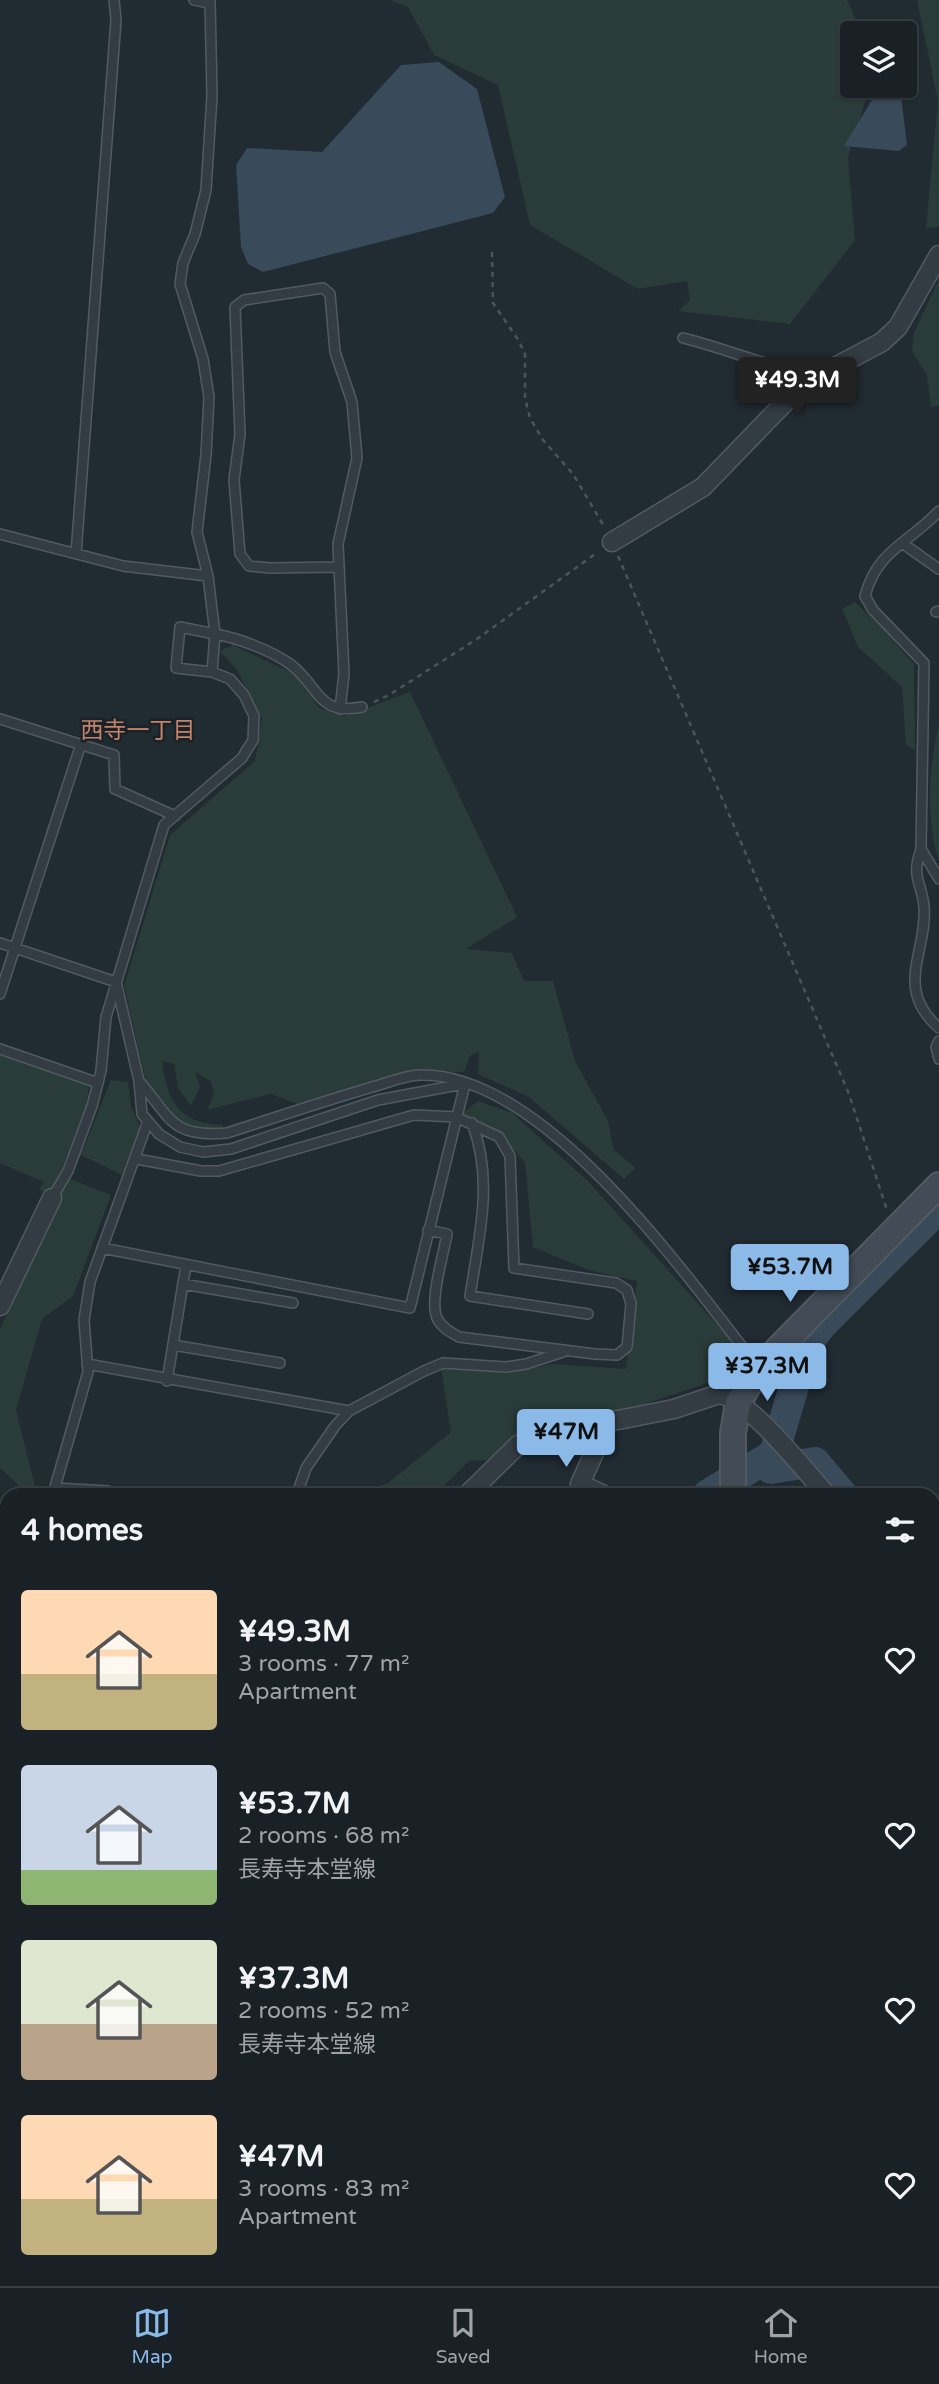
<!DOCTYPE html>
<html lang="en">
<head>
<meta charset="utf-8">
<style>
	:root { --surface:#192026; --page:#22282e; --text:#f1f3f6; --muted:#9fa3a7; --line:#373e43; --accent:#8cbae8 }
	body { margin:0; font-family:"Varela Round","Noto Sans JP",sans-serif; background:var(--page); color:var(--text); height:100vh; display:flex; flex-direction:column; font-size:26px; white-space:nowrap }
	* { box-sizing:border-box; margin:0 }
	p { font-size:23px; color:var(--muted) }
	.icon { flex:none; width:38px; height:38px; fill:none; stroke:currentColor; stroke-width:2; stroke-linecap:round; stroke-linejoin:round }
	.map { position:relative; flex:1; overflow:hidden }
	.sheet { position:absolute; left:0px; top:1488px; width:940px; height:800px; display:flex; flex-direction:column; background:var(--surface); border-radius:21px 21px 0 0; box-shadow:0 2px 5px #0004,0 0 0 2px var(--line) }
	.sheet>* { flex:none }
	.fabs { position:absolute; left:840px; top:21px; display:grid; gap:14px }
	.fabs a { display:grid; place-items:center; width:77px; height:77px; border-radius:7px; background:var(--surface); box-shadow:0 2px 5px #0004,0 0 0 2px var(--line); font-size:35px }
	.price { position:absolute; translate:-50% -60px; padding:0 16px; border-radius:7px; background:var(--accent); color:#111; font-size:23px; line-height:46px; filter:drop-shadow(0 2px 4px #0008) }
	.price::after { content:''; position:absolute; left:50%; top:42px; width:21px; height:16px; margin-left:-10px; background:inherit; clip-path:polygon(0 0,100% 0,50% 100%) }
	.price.on { background:#222; color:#fff }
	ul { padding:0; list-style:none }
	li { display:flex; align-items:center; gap:21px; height:175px; padding:0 21px }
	li span { display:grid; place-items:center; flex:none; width:196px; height:140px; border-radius:7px; color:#555 }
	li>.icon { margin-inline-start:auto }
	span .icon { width:84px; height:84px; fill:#fffc; stroke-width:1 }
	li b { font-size:30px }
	h2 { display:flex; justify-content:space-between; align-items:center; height:84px; padding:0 21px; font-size:30px }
	.tab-bar { display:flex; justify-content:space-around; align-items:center; height:98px; border-top:2px solid var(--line); background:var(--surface); font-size:19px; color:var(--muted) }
	.tab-bar a { display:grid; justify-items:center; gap:4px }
	.tab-bar .on { color:var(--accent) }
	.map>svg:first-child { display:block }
</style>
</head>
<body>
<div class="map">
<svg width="939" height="2286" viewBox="0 0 939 2286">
	<rect width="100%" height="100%" fill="#212b32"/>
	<!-- green -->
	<path fill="#2a3c39" d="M 390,0 L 847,0 L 862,33 L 852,33 L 852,86 L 870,86 L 848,157 L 855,240 L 790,324 L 678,311 L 690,300 L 687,281 L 638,289 L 530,225 L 498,85 L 434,55 L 408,7 Z
		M 917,0 L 939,0 L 939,227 L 926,228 L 938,101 Z
		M 939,279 L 939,405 L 931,407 L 927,375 L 912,351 L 914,333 Z
		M 855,602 L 881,627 L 914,664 L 915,750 L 906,745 L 902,687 L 858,647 L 842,609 Z
		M 233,645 L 294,674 L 319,708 L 345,716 L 410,692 L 517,917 L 466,949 L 512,953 L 524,981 L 553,981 L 575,1061 L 608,1121 L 614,1150 L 636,1168 L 624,1179 L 529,1097 L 478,1074 L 479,1051 L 470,1056 L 464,1072 L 418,1071 L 297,1104 L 271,1094 L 207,1110 L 214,1094 L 211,1082 L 195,1071 L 200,1087 L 191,1106 L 178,1088 L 174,1064 L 162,1061 C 167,1101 179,1124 223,1125 L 221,1128 L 198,1130 L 163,1117 L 145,1078 L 124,986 L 170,835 L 255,761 L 262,719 L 237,670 L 220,651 Z
		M 939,724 L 939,861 C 925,818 929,767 939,724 Z
		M 0,1054 L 89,1086 L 86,1106 L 56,1185 L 44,1192 L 39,1189 L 44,1182 L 0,1163 Z
		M 111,1080 L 128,1082 L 131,1106 L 140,1127 L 122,1175 L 81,1155 Z
		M 478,1101 L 512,1113 L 588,1181 L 747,1358 L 725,1377 L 621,1412 L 551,1413 L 501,1459 L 469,1461 L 436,1494 L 355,1494 L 388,1483 L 451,1432 L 441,1368 L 523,1370 L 553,1364 L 626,1369 L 637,1281 L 588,1270 L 533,1247 L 525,1162 L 493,1128 L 462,1114 Z
		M 68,1178 L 111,1195 L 73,1296 L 42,1319 L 16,1410 L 35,1486 L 42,1494 L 23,1494 L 19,1486 L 0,1468 L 0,1329 Z
		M 933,1704 L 939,1708 L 939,2118 L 933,2120 Z
		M 454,2280 L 713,2280 L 715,2286 L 449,2286 Z"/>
	<!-- water -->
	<path fill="#394a5a" d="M 439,62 L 477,89 L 505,197 L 493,213 L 263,272 L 248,264 L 241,247 L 236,165 L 247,148 L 322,152 L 401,65 Z
		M 900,87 L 907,145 L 899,151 L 844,146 L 878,90 Z"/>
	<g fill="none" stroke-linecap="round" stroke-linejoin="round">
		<!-- river -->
		<path stroke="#394a5a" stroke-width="30" d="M 771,1469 L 815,1462 L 842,1494
			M 708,1494 L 774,1454 L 806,1346 L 821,1326 L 939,1208
			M 933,1603 L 939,1613
			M 154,2280 L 154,2286"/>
		<defs>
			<path id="service" d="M 194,0 L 208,3
				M 683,338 C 728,349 770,368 816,376
				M 939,511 C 909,543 877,550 865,596 L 873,610 L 924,663 L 921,849 L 939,879
				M 0,534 L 123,566 L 208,576 L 215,634 L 180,627 L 176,668 L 212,672
				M 902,543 L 939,569
				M 76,554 L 116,20 L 114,0
				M 339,567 L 270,568 L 249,566 L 240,554 L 234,480 L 240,434 L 235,307 L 244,300 L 323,288 L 330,294 L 335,352 L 352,402 L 357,458 L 338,544 L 344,674 L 340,709
				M 208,576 L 197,532 L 206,455 L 209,397 L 203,359 L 180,284 L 183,263 L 195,234 L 206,190 L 212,96 L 210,0
				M 936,612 L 939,611
				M 0,719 L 114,755 L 115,789 L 175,816
				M 921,849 C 911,878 921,880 924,906 C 928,951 893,988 939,1028
				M 0,943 L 116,982 L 139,1081 L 142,1114 L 159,1134 L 180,1147 L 203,1152 L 231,1149 L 378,1100 L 463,1084
				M 0,994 L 80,747
				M 939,1041 L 936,1047 L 939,1059
				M 0,1049 L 98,1083
				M 139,1081 C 171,1118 171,1138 227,1133 C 274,1118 321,1102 369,1088 C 385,1084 404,1075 421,1075 C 545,1073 687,1277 758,1367
				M 472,1123 C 494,1180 479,1237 470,1296 L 588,1314
				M 137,1159 L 201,1171 L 219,1171 L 414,1115 L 456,1117 L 499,1137 L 510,1156 L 514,1268 L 616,1283 L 627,1290 L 631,1304 L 627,1347 L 617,1355 L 595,1354 L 459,1337 C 451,1332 443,1329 438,1320 C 428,1304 444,1253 447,1234 L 428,1230
				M 52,1198 L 68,1171 L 92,1106 L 101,1071 L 106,1017 L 164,825 L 242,758 L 253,740 L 254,716 L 244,695 L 230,679 L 212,672 L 215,634 C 238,638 270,650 290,664 C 320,686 316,716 362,707
				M 102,1248 L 410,1308 L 465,1084
				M 183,1284 L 293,1303
				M 173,1345 L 280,1363
				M 87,1364 L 349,1411
				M 167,1381 L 186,1265
				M 55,1488 L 108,1491
				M 53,1494 L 88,1372 L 84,1320 L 90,1282 L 148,1121
				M 297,1494 L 306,1468 L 335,1426 L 349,1411 L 424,1371 L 443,1363 L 506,1367 L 526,1364 L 563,1352
				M 3,1974 L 7,1965
				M 0,2236 L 7,2232"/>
			<path id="minor" d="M 612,542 L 703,487 L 791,396 L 818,376 L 882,342 L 898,327 L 939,255
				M 0,1306 L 52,1198
				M 468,1494 L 518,1445 L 559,1421 L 618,1420 L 674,1409 L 719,1394 C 747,1397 806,1472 826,1494
				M 602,1494 L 580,1484 L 609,1420
				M 0,1514 L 7,1524
				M 933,1633 L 939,1648
				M 0,1716 L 7,1718
				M 0,1811 L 7,1811
				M 0,1891 L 7,1894
				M 0,2024 L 7,2027
				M 0,2212 L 7,2213
				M 172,2280 L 172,2286
				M 11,2286 L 11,2280
				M 86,2286 L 88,2280"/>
			<path id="tertiary" d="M 798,2280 L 798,2286"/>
			<path id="secondary" d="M 733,1494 L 733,1433 L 738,1403 L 759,1368 L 939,1185
				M 401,2286 L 406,2280"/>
		</defs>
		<!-- service casing -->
		<use href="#service" stroke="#525a61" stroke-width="12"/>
		<!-- minor casing -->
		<use href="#minor" stroke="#525a61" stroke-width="21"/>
		<!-- tertiary casing -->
		<use href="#tertiary" stroke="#525a61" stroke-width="24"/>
		<!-- secondary casing -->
		<use href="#secondary" stroke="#525a61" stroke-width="28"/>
		<!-- path -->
		<path stroke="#475757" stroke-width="2.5" stroke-dasharray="5 5" stroke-linecap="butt" d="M 492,252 L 493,303 L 519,341 L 525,354 L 525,398 L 530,418 L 543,440 L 573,474 L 605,528
			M 618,556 L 849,1094 L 887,1210
			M 374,702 L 389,695 L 477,639 L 598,552
			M 933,1554 L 939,1548"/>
		<!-- service -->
		<use href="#service" stroke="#343c43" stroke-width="9"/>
		<!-- minor -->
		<use href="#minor" stroke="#343c43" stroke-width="18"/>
		<!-- tertiary -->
		<use href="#tertiary" stroke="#343c43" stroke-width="21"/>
		<!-- secondary -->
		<use href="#secondary" stroke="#434c56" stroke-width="24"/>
	</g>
	<g text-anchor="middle" stroke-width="5" stroke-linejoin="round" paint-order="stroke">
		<!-- neighbourhood labels -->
		<g font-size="23" fill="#c38467" stroke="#1a2128">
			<text x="138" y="738">西寺一丁目</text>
		</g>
	</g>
</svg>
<div class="fabs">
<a><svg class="icon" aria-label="layers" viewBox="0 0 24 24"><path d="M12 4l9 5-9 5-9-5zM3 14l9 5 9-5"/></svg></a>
</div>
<b class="price on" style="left:797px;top:417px">¥49.3M</b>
<b class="price" style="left:790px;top:1304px">¥53.7M</b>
<b class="price" style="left:767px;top:1403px">¥37.3M</b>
<b class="price" style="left:566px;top:1469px">¥47M</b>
<section class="sheet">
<h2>4 homes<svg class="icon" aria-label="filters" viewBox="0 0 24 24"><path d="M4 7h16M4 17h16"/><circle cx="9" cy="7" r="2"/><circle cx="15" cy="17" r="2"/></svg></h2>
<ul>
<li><span style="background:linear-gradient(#ffd9b3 60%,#c2b280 0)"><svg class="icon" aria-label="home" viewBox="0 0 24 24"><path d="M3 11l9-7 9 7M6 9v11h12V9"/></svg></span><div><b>¥49.3M</b><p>3 rooms · 77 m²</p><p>Apartment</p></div><svg class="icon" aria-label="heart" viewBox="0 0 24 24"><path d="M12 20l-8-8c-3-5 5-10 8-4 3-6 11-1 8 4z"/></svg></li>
<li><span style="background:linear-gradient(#c9d6e8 75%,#8fb573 0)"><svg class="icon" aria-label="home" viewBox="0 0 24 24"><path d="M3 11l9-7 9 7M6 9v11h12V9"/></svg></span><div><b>¥53.7M</b><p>2 rooms · 68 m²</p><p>長寿寺本堂線</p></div><svg class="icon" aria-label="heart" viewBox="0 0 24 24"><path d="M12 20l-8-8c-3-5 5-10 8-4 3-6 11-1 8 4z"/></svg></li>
<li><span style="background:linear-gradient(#dfe7d0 60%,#b9a48a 0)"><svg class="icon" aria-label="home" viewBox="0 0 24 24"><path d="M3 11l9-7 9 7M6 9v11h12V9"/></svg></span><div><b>¥37.3M</b><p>2 rooms · 52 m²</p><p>長寿寺本堂線</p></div><svg class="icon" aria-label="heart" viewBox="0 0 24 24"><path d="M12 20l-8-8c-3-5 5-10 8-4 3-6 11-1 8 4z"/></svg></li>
<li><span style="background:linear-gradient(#ffd9b3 60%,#c2b280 0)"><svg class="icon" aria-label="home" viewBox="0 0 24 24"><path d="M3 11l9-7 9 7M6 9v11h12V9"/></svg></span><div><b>¥47M</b><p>3 rooms · 83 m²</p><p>Apartment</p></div><svg class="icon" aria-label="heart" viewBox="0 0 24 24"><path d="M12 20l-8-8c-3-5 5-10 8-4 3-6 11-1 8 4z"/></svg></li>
</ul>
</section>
</div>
<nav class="tab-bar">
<a class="on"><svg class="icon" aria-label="map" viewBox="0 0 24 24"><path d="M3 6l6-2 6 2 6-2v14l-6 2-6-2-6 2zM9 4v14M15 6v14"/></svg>Map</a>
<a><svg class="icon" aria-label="saved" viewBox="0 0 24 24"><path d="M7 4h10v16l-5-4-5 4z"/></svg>Saved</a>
<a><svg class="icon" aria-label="home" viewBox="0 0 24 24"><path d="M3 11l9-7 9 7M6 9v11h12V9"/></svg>Home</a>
</nav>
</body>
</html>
